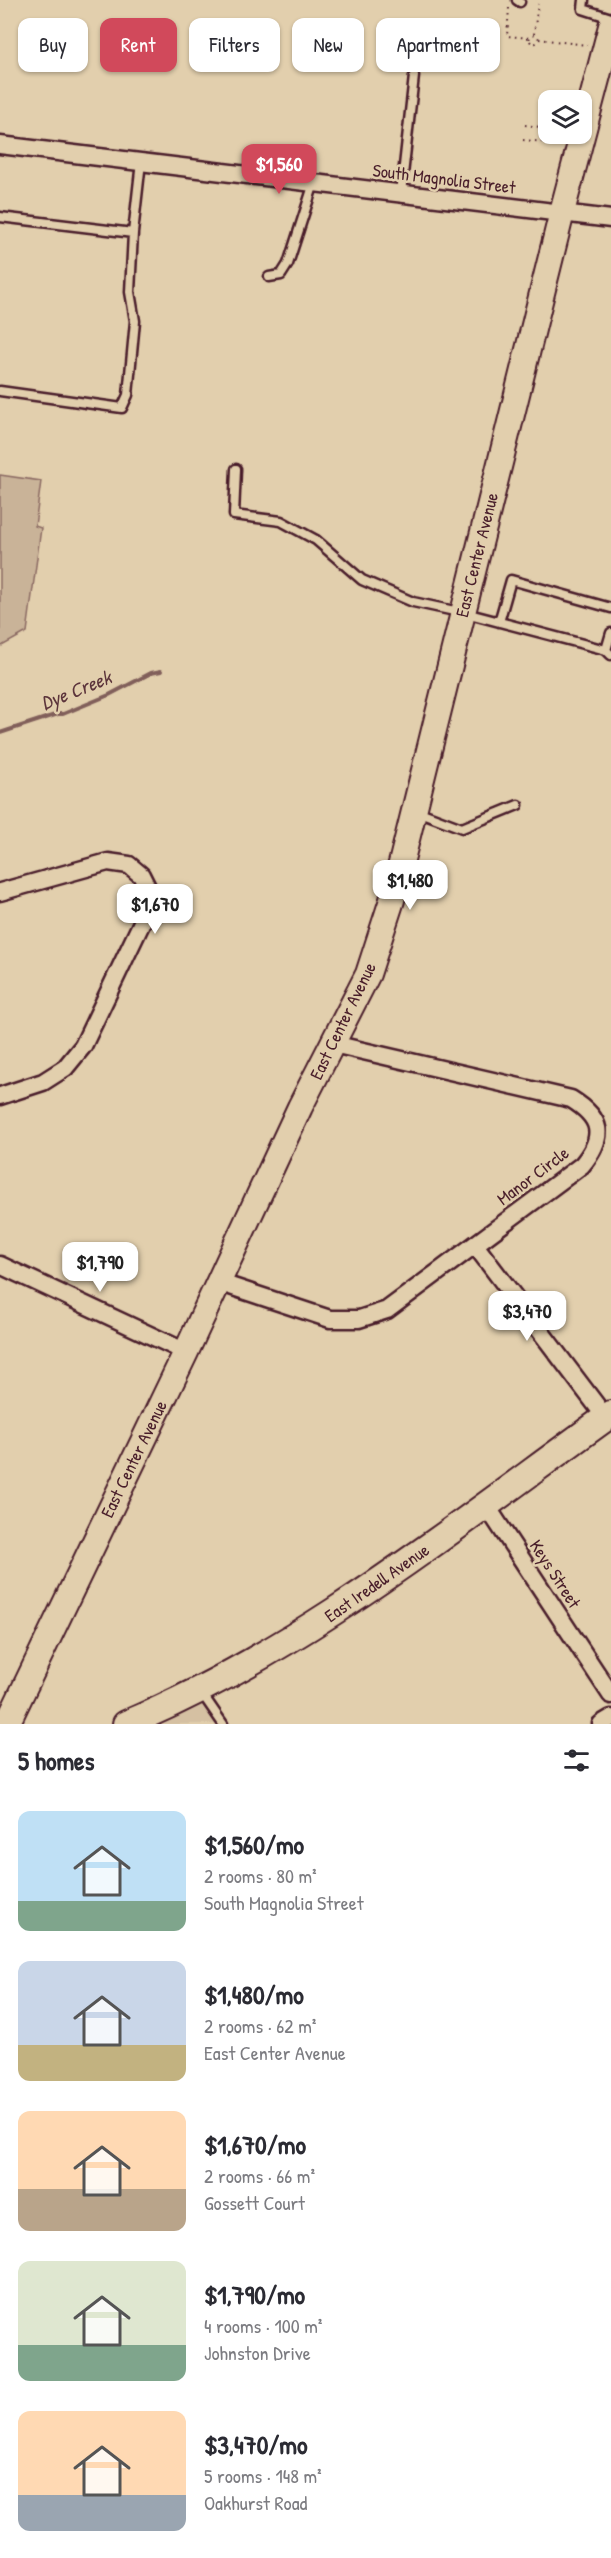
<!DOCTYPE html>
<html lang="en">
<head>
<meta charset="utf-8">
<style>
	:root { --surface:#fff; --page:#f7f7f7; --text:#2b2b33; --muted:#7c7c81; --accent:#d1495b }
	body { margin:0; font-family:"Patrick Hand",sans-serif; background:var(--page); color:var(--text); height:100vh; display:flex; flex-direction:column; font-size:22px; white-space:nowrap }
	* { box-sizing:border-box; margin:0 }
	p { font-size:20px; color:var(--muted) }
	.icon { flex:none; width:33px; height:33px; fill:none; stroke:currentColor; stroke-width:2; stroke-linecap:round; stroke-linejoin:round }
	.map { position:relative; height:1724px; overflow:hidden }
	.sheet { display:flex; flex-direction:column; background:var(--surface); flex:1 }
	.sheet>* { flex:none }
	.hud { position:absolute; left:18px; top:18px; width:576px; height:54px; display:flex; gap:12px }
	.buttons { position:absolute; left:538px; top:90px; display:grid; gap:12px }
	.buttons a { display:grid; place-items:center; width:54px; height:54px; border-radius:12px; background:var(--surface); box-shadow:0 2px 4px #0004; font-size:30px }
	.price { position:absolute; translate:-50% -51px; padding:0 14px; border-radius:12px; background:#fff; color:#222; font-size:20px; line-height:39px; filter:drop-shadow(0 2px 3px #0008) }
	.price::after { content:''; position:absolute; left:50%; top:36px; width:18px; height:14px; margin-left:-9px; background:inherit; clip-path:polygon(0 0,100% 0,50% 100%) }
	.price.selected { background:var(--accent); color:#fff }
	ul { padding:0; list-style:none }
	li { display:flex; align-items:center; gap:18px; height:150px; padding:0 18px }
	li span { display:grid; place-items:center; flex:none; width:168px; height:120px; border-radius:12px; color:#555 }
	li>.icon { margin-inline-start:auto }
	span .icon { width:72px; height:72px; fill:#fffc; stroke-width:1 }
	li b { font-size:26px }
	h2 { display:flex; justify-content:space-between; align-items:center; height:72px; padding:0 18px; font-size:26px }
	.pill { padding:0 21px; border-radius:12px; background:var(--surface); box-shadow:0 2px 4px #0004; font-size:21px; line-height:54px }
	.pill.selected { background:var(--accent); color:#fff }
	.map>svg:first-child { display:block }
</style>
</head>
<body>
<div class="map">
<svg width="611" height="1724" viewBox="0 0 611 1724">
	<rect width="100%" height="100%" fill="#e2cfad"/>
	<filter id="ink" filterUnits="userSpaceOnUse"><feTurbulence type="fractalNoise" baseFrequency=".0167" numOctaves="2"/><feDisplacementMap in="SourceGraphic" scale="12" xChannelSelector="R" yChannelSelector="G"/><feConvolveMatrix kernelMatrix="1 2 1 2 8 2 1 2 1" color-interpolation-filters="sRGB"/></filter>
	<g filter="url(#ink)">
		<!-- built -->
		<path fill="#d5c0a2" d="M 200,1690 L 223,1724 L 126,1724 Z"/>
		<!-- green -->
		<path fill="#c9b398" stroke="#8a6962" stroke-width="1.5" d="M 0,475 L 41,481 L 35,526 L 41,528 L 27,632 L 0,647 Z"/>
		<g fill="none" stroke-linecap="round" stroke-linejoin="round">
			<!-- stream -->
			<path stroke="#815f5a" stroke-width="4" d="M 0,733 L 58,714 L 63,714 L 109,695 L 151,673 L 161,671"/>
			<defs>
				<path id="lane" d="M 517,0 L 520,2
					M 584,0 L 583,9 L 611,18
					M 401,193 L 414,76
					M 0,217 L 133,233 L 141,162
					M 269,277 L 281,275 L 288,264 L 314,183
					M 0,391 L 122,408 L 128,395 L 135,321 L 130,292 L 133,233
					M 236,469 L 234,515 L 281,521 L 316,540 L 362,580 L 413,602 L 473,615 L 606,650 L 611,655
					M 499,622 L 511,580 L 611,608
					M 606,650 L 611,633
					M 417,811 L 462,828 L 518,805
					M 201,1692 L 223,1724"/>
				<path id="street" d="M 0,145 L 611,219
					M 0,892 L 108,862 L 129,865 L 141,875 L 150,893 L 144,918 L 83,1046 L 65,1068 L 43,1082 L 0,1096
					M 475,1245 L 606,1418
					M 0,1265 L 186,1352
					M 218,1282 L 330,1319 L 359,1319 L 387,1310 L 582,1165 C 606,1136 602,1118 571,1099 L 333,1044
					M 486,1505 L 611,1695
					M 601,1724 L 611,1718"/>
				<path id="secondary" d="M 7,1724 L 186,1352 L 300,1107 L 368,974 L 392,900 L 562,212 L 611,26"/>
				<path id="primary" d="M 126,1724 C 304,1649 455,1526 611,1414"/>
			</defs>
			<!-- lane casing -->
			<use href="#lane" stroke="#4a1f2b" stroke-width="13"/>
			<!-- street casing -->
			<use href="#street" stroke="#4a1f2b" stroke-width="21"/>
			<!-- secondary casing -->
			<use href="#secondary" stroke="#4a1f2b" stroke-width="28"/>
			<!-- primary casing -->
			<use href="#primary" stroke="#4a1f2b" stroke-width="30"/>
			<!-- path -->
			<path stroke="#4a1f2b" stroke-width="2" stroke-dasharray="1.5 4.5" stroke-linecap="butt" d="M 509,8 L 507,36 L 530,38
				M 534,34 L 538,4
				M529.5 39a4.5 4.5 0 1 1 9 0a4.5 4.5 0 1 1-9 0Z
				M 539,39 L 587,45
				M 525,125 L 549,128
				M 523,140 L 555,143 L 558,134"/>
			<!-- lane -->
			<use href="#lane" stroke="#e2cfad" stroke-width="8"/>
			<!-- street -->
			<use href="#street" stroke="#e2cfad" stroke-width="16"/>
			<!-- secondary -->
			<use href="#secondary" stroke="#e2cfad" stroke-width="24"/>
			<!-- primary -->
			<use href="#primary" stroke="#e2cfad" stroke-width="26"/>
		</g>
	</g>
	<g text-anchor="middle" stroke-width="5" stroke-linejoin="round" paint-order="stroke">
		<!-- street labels -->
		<g font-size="18" fill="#4a1f2b" stroke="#e2cfad">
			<text transform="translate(444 179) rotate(7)" y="6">South Magnolia Street</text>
			<text transform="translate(477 555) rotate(-76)" y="6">East Center Avenue</text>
			<text transform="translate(343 1021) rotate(-64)" y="6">East Center Avenue</text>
			<text transform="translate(533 1176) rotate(-37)" y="6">Manor Circle</text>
			<text transform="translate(134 1459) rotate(-64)" y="6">East Center Avenue</text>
			<text transform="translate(555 1574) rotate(57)" y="6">Keys Street</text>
			<text transform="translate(377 1583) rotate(-35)" y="6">East Iredell Avenue</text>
		</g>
		<!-- water labels -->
		<g font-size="20" font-style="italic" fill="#5c343b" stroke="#e2cfad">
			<text transform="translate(76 690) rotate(-22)" y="7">Dye Creek</text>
		</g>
	</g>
</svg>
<div class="buttons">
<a><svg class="icon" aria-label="layers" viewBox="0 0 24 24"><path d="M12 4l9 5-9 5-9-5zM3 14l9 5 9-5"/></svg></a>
</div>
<b class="price selected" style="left:279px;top:195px">$1,560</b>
<b class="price" style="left:410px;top:911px">$1,480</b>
<b class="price" style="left:155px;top:935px">$1,670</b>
<b class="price" style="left:100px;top:1293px">$1,790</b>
<b class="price" style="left:527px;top:1342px">$3,470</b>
<div class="hud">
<a class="pill">Buy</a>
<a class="pill selected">Rent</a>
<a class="pill">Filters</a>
<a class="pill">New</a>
<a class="pill">Apartment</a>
</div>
</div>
<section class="sheet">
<h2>5 homes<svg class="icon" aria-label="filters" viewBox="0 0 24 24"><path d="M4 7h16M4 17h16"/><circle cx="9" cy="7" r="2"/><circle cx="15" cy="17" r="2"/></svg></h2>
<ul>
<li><span style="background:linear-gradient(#bfe0f5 75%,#7fa58c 0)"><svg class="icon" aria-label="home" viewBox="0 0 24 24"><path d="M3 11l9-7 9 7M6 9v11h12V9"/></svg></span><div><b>$1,560/mo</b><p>2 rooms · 80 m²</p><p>South Magnolia Street</p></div></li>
<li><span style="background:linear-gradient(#c9d6e8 70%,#c2b280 0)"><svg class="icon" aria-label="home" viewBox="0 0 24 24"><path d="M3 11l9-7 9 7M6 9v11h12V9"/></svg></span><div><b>$1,480/mo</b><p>2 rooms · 62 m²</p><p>East Center Avenue</p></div></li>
<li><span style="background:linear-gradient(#ffd9b3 65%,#b9a48a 0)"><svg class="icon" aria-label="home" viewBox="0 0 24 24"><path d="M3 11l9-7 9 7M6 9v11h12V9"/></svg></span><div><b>$1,670/mo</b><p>2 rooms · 66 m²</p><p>Gossett Court</p></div></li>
<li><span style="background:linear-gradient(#dfe7d0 70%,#7fa58c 0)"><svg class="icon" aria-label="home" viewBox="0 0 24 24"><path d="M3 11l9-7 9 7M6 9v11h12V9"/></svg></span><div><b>$1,790/mo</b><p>4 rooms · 100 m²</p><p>Johnston Drive</p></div></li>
<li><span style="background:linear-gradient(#ffd9b3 70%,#9aa5b1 0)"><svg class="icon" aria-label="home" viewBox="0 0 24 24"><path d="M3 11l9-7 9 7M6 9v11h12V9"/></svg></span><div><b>$3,470/mo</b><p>5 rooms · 148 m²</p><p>Oakhurst Road</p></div></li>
</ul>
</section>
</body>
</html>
